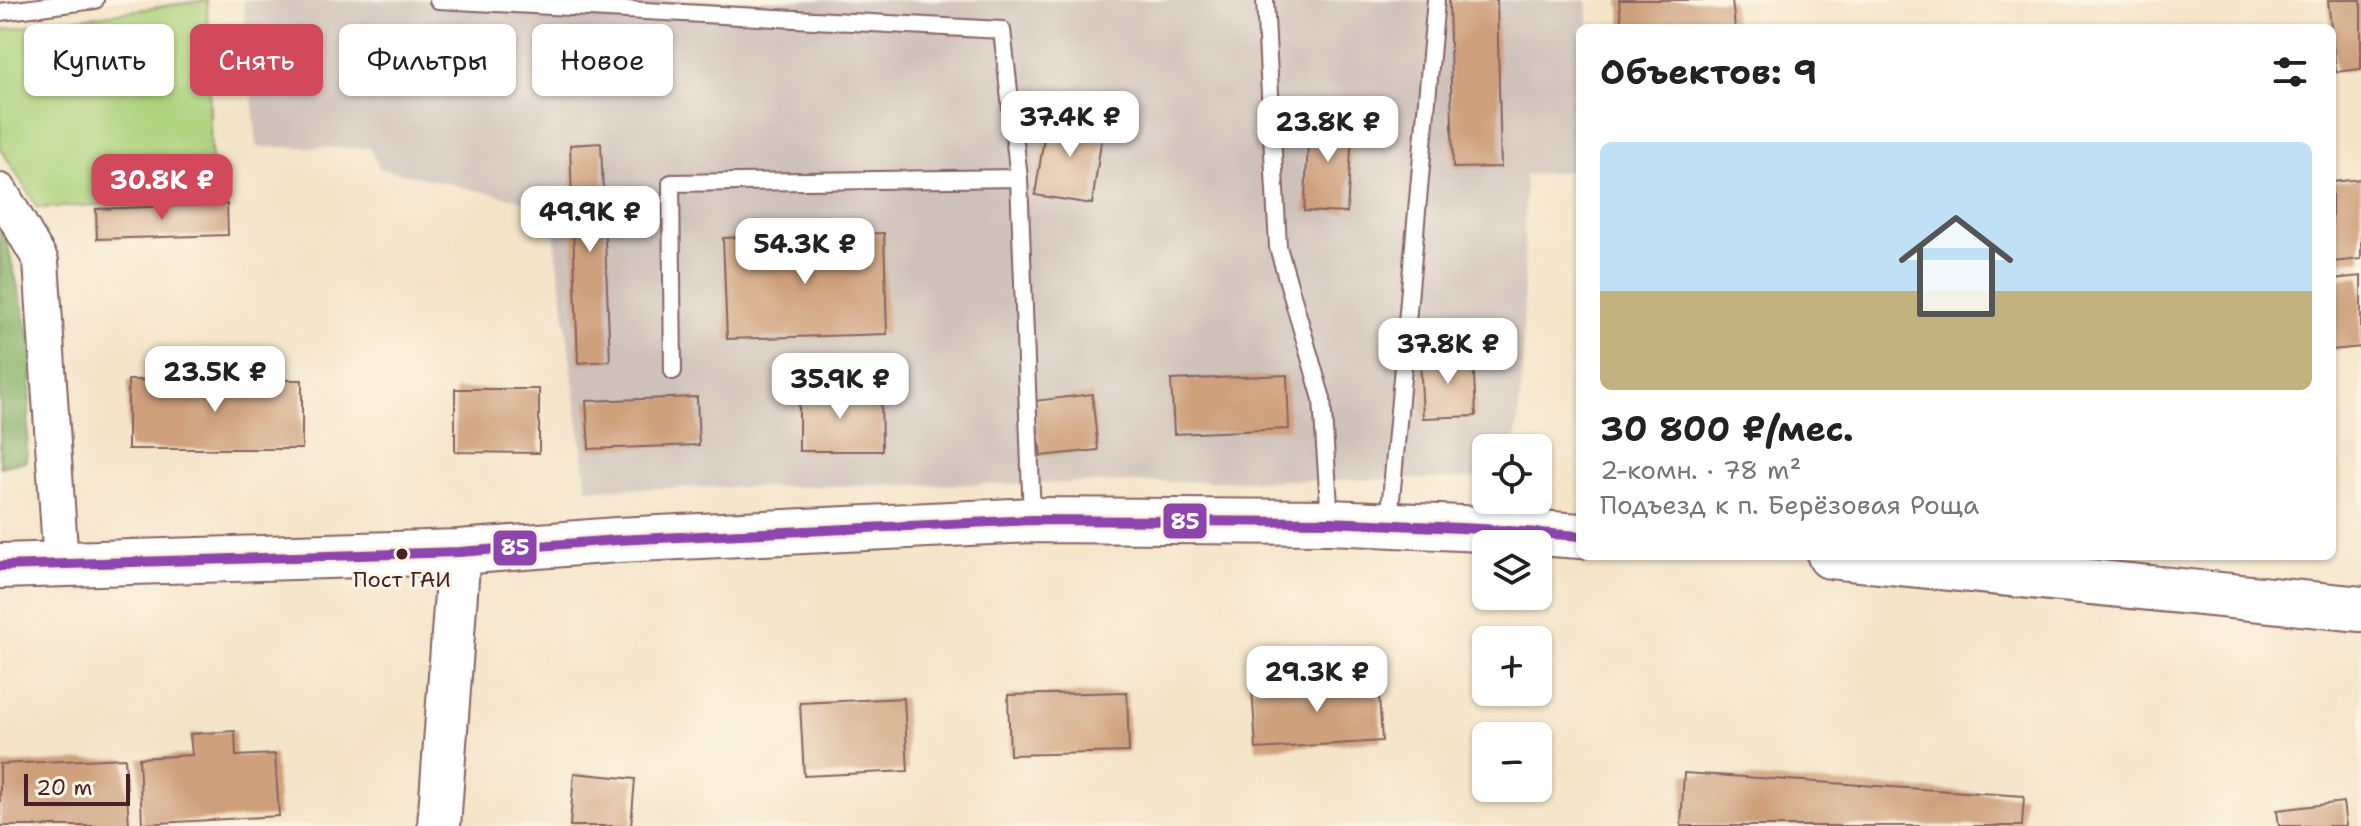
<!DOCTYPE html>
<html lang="ru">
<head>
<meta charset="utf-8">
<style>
	:root { --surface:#fff; --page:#f2f2f2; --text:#222; --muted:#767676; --accent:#d1495b }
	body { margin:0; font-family:"Shantell Sans",sans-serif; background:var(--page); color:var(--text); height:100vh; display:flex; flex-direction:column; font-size:30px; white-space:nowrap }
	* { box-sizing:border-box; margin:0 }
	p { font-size:26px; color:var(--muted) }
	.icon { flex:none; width:44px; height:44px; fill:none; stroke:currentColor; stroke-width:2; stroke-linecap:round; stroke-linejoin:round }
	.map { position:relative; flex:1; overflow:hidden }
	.sheet { position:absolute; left:1576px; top:24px; width:760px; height:536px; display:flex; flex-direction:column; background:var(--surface); border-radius:12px; box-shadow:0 2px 6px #0004 }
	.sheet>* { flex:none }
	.top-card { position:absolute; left:24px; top:24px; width:760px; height:72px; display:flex; gap:16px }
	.buttons { position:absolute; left:1472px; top:434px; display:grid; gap:16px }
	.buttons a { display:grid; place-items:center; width:80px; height:80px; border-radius:12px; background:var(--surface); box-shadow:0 2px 6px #0004; font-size:40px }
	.scale { position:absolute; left:24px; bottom:20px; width:106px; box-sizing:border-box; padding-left:8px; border:4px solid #4a1f2b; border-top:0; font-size:22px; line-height:28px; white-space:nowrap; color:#4a1f2b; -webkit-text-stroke:6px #fcf5e5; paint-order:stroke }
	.price { position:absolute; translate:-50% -68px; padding:0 18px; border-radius:16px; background:#fff; color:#222; font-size:26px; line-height:52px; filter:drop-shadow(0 2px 4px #0008) }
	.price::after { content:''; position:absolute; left:50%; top:48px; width:24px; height:18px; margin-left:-12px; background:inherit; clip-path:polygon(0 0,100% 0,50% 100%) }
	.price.active { background:var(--accent); color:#fff }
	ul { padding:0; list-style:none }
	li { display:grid; align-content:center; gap:16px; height:424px; padding:0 24px }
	li span { display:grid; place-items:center; height:248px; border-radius:12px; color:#555 }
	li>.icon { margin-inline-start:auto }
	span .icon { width:144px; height:144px; fill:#fffc; stroke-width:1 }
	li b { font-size:34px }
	h2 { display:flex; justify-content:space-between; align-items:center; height:96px; padding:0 24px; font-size:34px }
	.chip { padding:0 28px; border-radius:12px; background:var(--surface); box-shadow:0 2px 6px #0004; font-size:28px; line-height:72px }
	.chip.active { background:var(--accent); color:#fff }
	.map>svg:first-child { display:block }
</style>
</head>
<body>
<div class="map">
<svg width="2361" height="826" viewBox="0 0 2361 826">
	<rect width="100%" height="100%" fill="#fcf5e5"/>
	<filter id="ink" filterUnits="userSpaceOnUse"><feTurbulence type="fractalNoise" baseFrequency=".0125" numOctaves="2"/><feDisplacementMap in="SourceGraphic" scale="16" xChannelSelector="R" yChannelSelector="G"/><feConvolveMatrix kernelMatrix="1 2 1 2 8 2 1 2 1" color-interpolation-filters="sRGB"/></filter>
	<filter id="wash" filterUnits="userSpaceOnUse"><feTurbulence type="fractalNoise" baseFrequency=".006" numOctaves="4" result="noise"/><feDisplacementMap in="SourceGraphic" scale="32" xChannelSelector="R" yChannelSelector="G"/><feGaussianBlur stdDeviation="1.8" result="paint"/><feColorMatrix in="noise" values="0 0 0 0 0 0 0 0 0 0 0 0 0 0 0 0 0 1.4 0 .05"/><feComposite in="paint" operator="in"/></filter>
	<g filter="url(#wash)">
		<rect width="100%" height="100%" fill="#f4e4c8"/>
		<!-- industrial -->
		<path fill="#cec1ba" d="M 243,0 L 1587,0 L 1589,28 L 1580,28 L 1580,170 L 1525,175 L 1523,370 L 1515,448 L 1486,448 L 1486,478 L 587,489 L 551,207 L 379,168 L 370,148 L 257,147 Z"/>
		<!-- green -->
		<path fill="#acd27c" stroke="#7b7854" stroke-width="2" d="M 207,0 L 212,199 L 38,208 L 0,147 L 0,30 Z"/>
		<!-- forest -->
		<path fill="#89b46c" stroke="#6a6a4c" stroke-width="2" d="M 0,229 L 5,235 L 33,349 L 26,461 L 0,467 Z"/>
		<g id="blocks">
			<!-- building -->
			<path fill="#cea07c" d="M 1449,0 L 1497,0 L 1501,167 L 1453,168 Z
				M 1619,0 L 1732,0 L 1735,28 L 1622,28 Z
				M 2328,0 L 2361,0 L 2361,69 L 2336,72 Z
				M 1048,113 L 1104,122 L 1092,204 L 1035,195 Z
				M 1310,114 L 1353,116 L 1347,213 L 1304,211 Z
				M 601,143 L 610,361 L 578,363 L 570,145 Z
				M 2361,179 L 2361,259 L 2332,262 L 2332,182 Z
				M 227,204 L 228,235 L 97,239 L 96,209 Z
				M 884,233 L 887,334 L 727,339 L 723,238 Z
				M 2361,276 L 2361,347 L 2332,350 L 2332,279 Z
				M 1473,354 L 1476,416 L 1423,418 L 1420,356 Z
				M 1287,375 L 1289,429 L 1174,434 L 1171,380 Z
				M 128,380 L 302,380 L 302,449 L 128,449 Z
				M 455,389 L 539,389 L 539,453 L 455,452 Z
				M 799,391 L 881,391 L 882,451 L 799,451 Z
				M 1092,394 L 1098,450 L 1041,456 L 1034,401 Z
				M 697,397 L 699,445 L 589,449 L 586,401 Z
				M 1378,680 L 1382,741 L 1256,749 L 1252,688 Z
				M 1127,692 L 1129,752 L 1010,755 L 1008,695 Z
				M 904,698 L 908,771 L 804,776 L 800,703 Z
				M 235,731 L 236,756 L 275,754 L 279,816 L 142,824 L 139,758 L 192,755 L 190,734 Z
				M 125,758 L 129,826 L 0,826 L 0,764 Z
				M 574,773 L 635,779 L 631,826 L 570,826 Z
				M 1684,773 L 2024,796 L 2022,826 L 1681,826 Z
				M 2343,802 L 2346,826 L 2279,826 L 2277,810 Z"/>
		</g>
	</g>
	<g filter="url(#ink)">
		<use href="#blocks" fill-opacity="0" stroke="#866462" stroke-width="2"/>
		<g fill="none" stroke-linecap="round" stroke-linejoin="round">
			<defs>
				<path id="service" d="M 438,0 L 1002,30 L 1019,178 L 1032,518
					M 1265,0 L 1278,247 L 1322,399 L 1330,521
					M 0,12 L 95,0
					M 673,371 L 671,183 L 1019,178
					M 1389,522 L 1436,0"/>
				<path id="minor" d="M 0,191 L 41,261 L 61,565"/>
				<path id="tertiary" d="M 439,826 L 459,552"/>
				<path id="primary" d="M 1830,556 L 2361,609
					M 0,566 L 459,552 L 617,540 L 1032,520 L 1330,522 L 1482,529 L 1580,536"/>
			</defs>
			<!-- service casing -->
			<use href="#service" stroke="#866462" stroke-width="20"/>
			<!-- minor casing -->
			<use href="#minor" stroke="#866462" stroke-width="38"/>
			<!-- tertiary casing -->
			<use href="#tertiary" stroke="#866462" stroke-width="46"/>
			<!-- primary casing -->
			<use href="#primary" stroke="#866462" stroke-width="48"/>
			<!-- service -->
			<use href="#service" stroke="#fff" stroke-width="16"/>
			<!-- minor -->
			<use href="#minor" stroke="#fff" stroke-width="34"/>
			<!-- tertiary -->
			<use href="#tertiary" stroke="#fff" stroke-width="42"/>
			<!-- primary -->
			<use href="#primary" stroke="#fff" stroke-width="44"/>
			<defs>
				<path id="bus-1" d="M 0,566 L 459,552 L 617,540 L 1032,520 L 1330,522 L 1482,529 L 1580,536"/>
			</defs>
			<!-- bus-1 casing -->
			<use href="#bus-1" stroke="#fcf5e5" stroke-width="16"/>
			<!-- bus-1 -->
			<use href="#bus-1" stroke="#8e44ad" stroke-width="10"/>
		</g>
	</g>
	<!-- markers -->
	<circle fill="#4a1f2b" stroke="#fcf5e5" stroke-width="3" cx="402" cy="554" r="7"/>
	<g text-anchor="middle" stroke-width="6" stroke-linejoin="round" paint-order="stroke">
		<!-- bus labels -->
		<g font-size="22" fill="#4a1f2b" stroke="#fcf5e5">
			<text x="402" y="587">Пост ГАИ</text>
		</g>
	</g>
	<g stroke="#fcf5e5" stroke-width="3">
		<rect x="1162" y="502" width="46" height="38" rx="8" fill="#8e44ad"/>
		<rect x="492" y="529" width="46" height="38" rx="8" fill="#8e44ad"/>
	</g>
	<g font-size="22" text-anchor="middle" font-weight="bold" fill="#fff">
		<text x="1185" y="529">85</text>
		<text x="515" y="555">85</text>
	</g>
</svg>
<div class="buttons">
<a><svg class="icon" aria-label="locate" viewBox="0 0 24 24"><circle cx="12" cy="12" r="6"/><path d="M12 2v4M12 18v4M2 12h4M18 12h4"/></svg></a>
<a><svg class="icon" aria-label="layers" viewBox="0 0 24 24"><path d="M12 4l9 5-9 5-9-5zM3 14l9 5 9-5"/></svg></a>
<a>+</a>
<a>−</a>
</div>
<div class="scale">20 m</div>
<b class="price" style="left:1070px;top:159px">37.4K ₽</b>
<b class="price" style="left:1328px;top:164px">23.8K ₽</b>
<b class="price active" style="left:162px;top:222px">30.8K ₽</b>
<b class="price" style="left:590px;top:254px">49.9K ₽</b>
<b class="price" style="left:805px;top:286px">54.3K ₽</b>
<b class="price" style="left:1448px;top:386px">37.8K ₽</b>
<b class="price" style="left:215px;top:414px">23.5K ₽</b>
<b class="price" style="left:840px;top:421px">35.9K ₽</b>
<b class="price" style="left:1317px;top:714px">29.3K ₽</b>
<div class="top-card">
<a class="chip">Купить</a>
<a class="chip active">Снять</a>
<a class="chip">Фильтры</a>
<a class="chip">Новое</a>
</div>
<section class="sheet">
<h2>Объектов: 9<svg class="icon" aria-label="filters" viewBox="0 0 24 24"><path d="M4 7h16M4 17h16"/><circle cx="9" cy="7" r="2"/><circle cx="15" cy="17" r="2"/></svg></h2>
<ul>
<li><span style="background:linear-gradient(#bfe0f5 60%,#c2b280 0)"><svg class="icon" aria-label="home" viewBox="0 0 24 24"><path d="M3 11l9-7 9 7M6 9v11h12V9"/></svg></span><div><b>30 800 ₽/мес.</b><p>2-комн. · 78 m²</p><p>Подъезд к п. Берёзовая Роща</p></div></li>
</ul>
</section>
</div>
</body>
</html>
